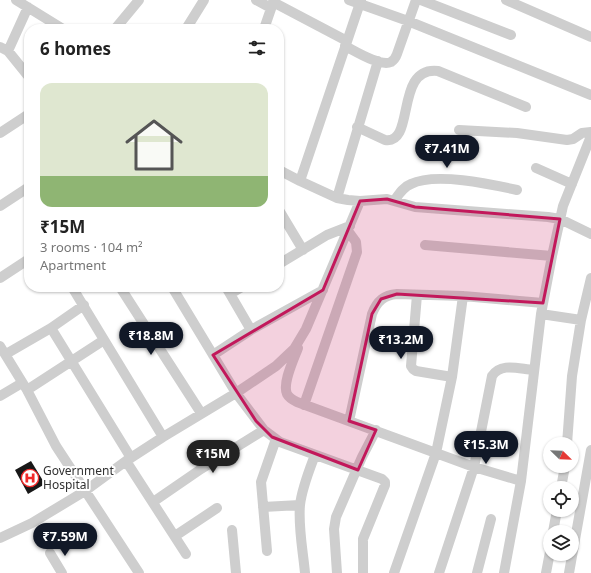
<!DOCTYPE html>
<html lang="en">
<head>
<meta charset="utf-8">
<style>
	:root { --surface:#fff; --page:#f6f6f6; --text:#222; --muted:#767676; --accent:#111827 }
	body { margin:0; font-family:"Noto Sans",sans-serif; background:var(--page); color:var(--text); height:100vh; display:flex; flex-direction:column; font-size:15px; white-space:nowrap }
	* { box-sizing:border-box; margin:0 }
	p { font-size:13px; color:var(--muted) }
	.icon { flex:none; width:22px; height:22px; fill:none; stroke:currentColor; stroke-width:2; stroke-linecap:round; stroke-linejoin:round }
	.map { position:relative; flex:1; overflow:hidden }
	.panel { position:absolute; left:24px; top:24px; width:260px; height:268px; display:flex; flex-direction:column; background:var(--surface); border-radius:16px; box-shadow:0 1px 3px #0004 }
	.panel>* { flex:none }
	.needle { width:26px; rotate:113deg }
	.controls { position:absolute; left:543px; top:437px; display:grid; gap:8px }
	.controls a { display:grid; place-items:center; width:36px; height:36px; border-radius:50%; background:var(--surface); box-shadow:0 1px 3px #0004; font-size:20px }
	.price { position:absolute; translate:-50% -34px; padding:0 9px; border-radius:14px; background:var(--accent); color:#fff; font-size:13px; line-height:26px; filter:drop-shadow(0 1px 2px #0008) }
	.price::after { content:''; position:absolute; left:50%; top:24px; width:12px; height:9px; margin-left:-6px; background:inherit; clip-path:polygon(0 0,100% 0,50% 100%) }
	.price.selected { background:#222; color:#fff }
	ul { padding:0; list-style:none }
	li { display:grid; align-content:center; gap:8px; height:212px; padding:0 16px }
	li span { display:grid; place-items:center; height:124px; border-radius:12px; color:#555 }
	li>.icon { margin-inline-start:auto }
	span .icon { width:72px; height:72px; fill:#fffc; stroke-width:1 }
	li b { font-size:17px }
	h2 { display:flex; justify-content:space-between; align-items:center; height:48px; padding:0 16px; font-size:17px }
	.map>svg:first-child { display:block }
</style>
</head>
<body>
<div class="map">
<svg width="591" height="573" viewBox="0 0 591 573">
	<rect width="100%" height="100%" fill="#fff"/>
	<!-- building -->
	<path fill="#181818" d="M 31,461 L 45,484 L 28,494 L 15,470 Z"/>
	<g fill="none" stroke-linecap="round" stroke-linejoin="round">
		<!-- minor -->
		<path stroke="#cecece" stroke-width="10" d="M 16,0 L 63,29
			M 256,0 L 271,8
			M 349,0 L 408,21 L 591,95
			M 421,0 L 511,35
			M 506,0 L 591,37
			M 273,2 L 347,41
			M 115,29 L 139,0
			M 186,29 L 204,0
			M 264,29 L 274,0
			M 345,46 C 355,51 380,67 391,62 C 394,60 396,57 397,54 L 416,0
			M 0,47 L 8,51 L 29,77
			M 8,51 L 28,7
			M 357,127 L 385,140 C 416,145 394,66 438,71 L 526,107
			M 459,130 L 517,133 L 567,140 L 573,139 L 582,133 L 591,132
			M 0,133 L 29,114
			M 536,168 L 572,184
			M 279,170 L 300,181 L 337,198 L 348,200 L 360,201 L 387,199 L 415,207 L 548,217 L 560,219 L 591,234
			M 300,181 L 361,0
			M 337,198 L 378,61
			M 394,201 C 399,194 403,187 411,184 C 435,172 490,184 517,190
			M 0,206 L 29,187
			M 279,210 L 303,250
			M 425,245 L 552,256
			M 279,264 L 327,235 L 350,226
			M 0,278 L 29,259
			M 72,287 L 163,437
			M 120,287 L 201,413
			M 172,287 L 236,393 L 264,430 L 280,442 L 382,479 L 385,482 L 385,485 L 363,539 L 363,573
			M 226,287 L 251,330
			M 230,294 L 242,287
			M 417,295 L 411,366 L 413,369 L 416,371 L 452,377
			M 541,314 L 581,320
			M 51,328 L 131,458
			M 0,346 L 27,390 L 56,446 L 139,573
			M 298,348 C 294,359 282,383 287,394 C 289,398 293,400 297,402 L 474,467 L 521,481
			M 6,354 L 51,328 L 84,305
			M 213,355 L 251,330 L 323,290
			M 27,390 L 104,340
			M 0,396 L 22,383
			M 304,405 L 357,252 L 356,242 L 348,231
			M 349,421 L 372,314 C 377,301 384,295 397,294 L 463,296 L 543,303
			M 567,444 L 572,376 L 581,320 L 591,278
			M 126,461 L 186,554
			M 561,488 L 565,466
			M 153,502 L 201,469 L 264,430
			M 263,507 L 300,505
			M 232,530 L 236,573
			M 553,532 L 557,510
			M 175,536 L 217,508
			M 0,538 L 32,523 L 85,491 L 126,461 L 163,437 L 236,393 L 276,366 L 294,349 L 306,329 L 360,201
			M 267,551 L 261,482 L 276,439
			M 50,553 L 62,573
			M 305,573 C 303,551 298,527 300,505 C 302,488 309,471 315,455
			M 337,573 L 334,529 L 336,517 L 362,457 L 376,430
			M 394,573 L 436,453 L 452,377 L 463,296
			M 439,573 L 474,467 L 492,376 C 501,362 519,369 534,370
			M 477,573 L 491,519
			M 504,573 L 521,481 L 541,314 L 552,256 L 563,206 L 591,136
			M 546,573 L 550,552
			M 569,573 L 591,450"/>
	</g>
	<!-- marked area -->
	<path fill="#c2185b" fill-opacity="0.2" stroke="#c2185b" stroke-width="3" stroke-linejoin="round" d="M 387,199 L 415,207 L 560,219 L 543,303 L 397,294 L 381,299 L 372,314 L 349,421 L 376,430 L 358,470 L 272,437 L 256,421 L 213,355 L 323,290 L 360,201 Z"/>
	<!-- icons -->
	<defs>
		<symbol id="hospital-ring" viewBox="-11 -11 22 22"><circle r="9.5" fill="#fff" stroke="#f22929" stroke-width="1.5"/><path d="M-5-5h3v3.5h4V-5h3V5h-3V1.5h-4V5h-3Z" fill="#f22929"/></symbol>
	</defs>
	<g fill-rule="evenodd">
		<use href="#hospital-ring" x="20" y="468" width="20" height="20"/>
	</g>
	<g text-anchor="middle" stroke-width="4" stroke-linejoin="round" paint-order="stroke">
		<!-- poi labels -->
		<g font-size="12" fill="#313131" stroke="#fff" text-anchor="start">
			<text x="43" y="475">Government<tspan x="43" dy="14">Hospital</tspan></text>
		</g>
	</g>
</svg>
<div class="controls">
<a><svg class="needle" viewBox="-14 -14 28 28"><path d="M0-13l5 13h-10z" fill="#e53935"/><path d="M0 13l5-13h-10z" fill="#767676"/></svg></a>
<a><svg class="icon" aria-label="locate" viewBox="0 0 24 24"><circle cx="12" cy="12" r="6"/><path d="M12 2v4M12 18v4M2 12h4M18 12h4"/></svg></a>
<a><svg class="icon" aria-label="layers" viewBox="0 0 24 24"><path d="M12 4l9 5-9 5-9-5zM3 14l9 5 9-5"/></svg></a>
</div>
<b class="price" style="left:447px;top:169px">₹7.41M</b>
<b class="price" style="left:151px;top:356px">₹18.8M</b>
<b class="price" style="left:401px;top:360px">₹13.2M</b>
<b class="price" style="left:486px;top:465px">₹15.3M</b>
<b class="price selected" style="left:213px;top:474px">₹15M</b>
<b class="price" style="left:65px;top:557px">₹7.59M</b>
<section class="panel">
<h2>6 homes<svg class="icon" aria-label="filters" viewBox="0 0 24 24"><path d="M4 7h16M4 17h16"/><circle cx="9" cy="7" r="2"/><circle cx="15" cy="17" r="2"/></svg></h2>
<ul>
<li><span style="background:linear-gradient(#dfe7d0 75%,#8fb573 0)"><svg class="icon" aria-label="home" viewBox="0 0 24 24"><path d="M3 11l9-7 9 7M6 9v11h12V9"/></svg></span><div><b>₹15M</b><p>3 rooms · 104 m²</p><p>Apartment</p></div></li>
</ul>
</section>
</div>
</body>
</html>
